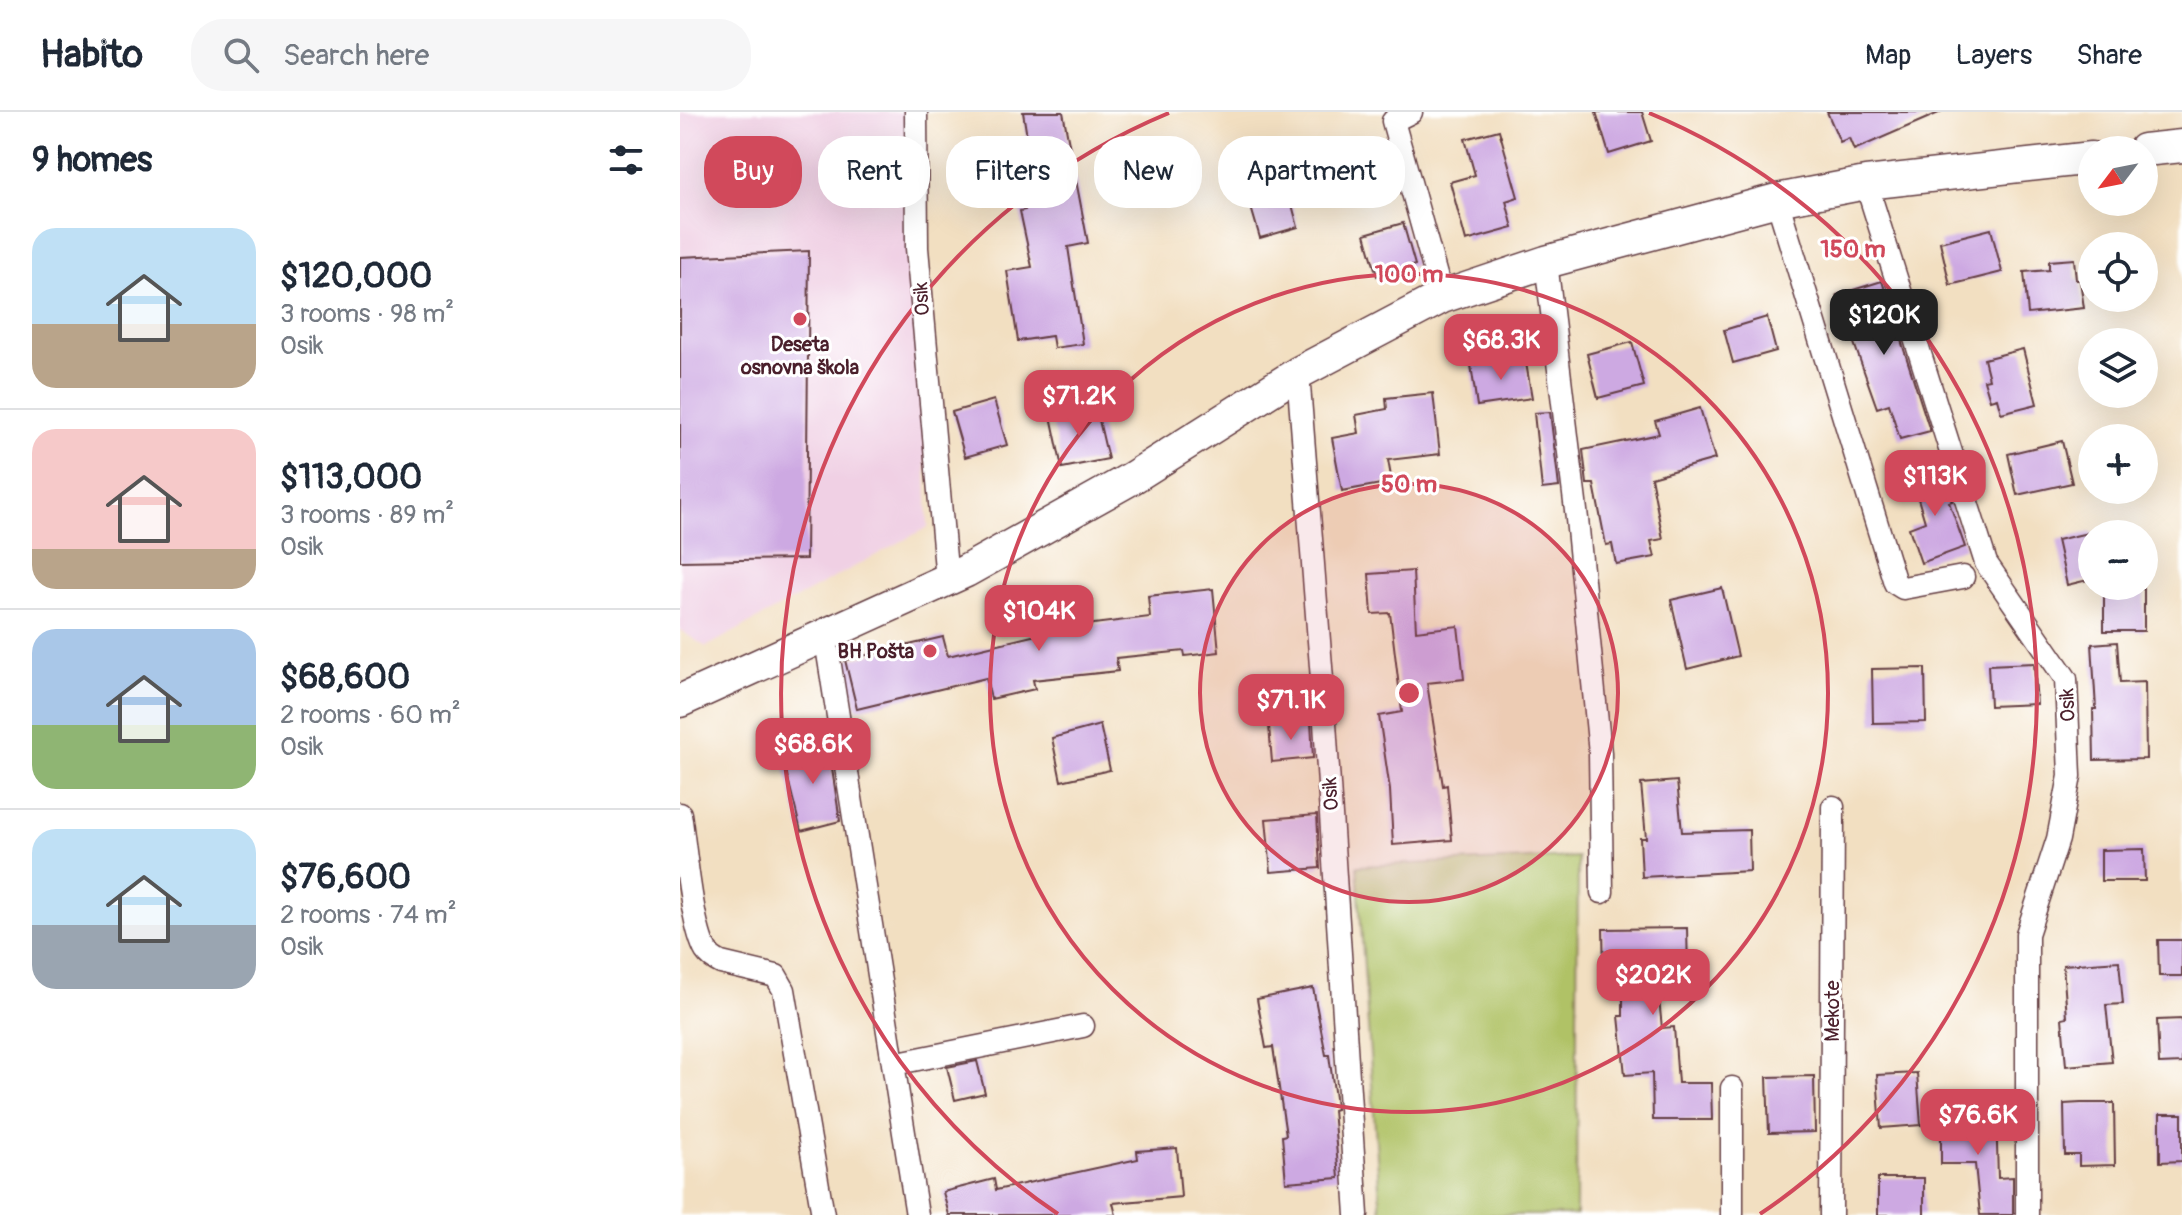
<!DOCTYPE html>
<html lang="en">
<head>
<meta charset="utf-8">
<style>
	:root { --surface:#fff; --page:#f6f6f7; --text:#1f2937; --muted:#747a83; --line:#e0e1e3; --accent:#d1495b }
	body { margin:0; font-family:Pangolin,sans-serif; background:var(--page); color:var(--text); height:100vh; display:flex; flex-direction:column; font-size:30px; white-space:nowrap }
	* { box-sizing:border-box; margin:0 }
	p { font-size:26px; color:var(--muted) }
	.icon { flex:none; width:44px; height:44px; fill:none; stroke:currentColor; stroke-width:2; stroke-linecap:round; stroke-linejoin:round }
	.map { position:relative; flex:1; overflow:hidden }
	.panel { display:flex; flex-direction:column; background:var(--surface); width:680px }
	.panel>* { flex:none }
	.guide { position:absolute; left:24px; top:24px; width:760px; height:72px; display:flex; gap:16px }
	.needle { width:52px; rotate:238deg }
	.buttons { position:absolute; left:1398px; top:24px; display:grid; gap:16px }
	.buttons a { display:grid; place-items:center; width:80px; height:80px; border-radius:50%; background:var(--surface); box-shadow:0 8px 32px #0002; font-size:40px }
	.price { position:absolute; translate:-50% -68px; padding:0 18px; border-radius:16px; background:var(--accent); color:#fff; font-size:26px; line-height:52px; filter:drop-shadow(0 2px 4px #0008) }
	.price::after { content:''; position:absolute; left:50%; top:48px; width:24px; height:18px; margin-left:-12px; background:inherit; clip-path:polygon(0 0,100% 0,50% 100%) }
	.price.active { background:#222; color:#fff }
	ul { padding:0; list-style:none }
	li { display:flex; align-items:center; gap:24px; height:200px; padding:0 32px }
	li+li { border-top:2px solid var(--line) }
	li span { display:grid; place-items:center; flex:none; width:224px; height:160px; border-radius:24px; color:#555 }
	li>.icon { margin-inline-start:auto }
	span .icon { width:96px; height:96px; fill:#fffc; stroke-width:1 }
	li b { font-size:34px }
	h2 { display:flex; justify-content:space-between; align-items:center; height:96px; padding:0 32px; font-size:34px }
	.tag { padding:0 28px; border-radius:32px; background:var(--surface); box-shadow:0 8px 32px #0002; font-size:28px; line-height:72px }
	.tag.active { background:var(--accent); color:#fff }
	header { display:flex; align-items:center; gap:48px; box-sizing:border-box; height:112px; padding:0 40px; background:var(--surface); border-bottom:2px solid var(--line) }
	header strong { font-size:38px }
	nav { display:flex; gap:44px; margin-inline-start:auto; font-size:28px }
	.search { width:560px; height:72px; background:var(--page); display:flex; align-items:center; gap:20px; box-sizing:border-box; padding:0 28px; border-radius:32px; color:var(--muted); font-size:30px }
	main { display:flex; flex:1; min-height:0 }
	.map>svg:first-child { display:block }
</style>
</head>
<body>
<header>
<strong>Habito</strong>
<div class="search"><svg class="icon" aria-label="search" viewBox="0 0 24 24"><circle cx="10" cy="10" r="6"/><path d="M15 15l6 6"/></svg>Search here</div>
<nav><a>Map</a><a>Layers</a><a>Share</a></nav>
</header>
<main>
<section class="panel">
<h2>9 homes<svg class="icon" aria-label="filters" viewBox="0 0 24 24"><path d="M4 7h16M4 17h16"/><circle cx="9" cy="7" r="2"/><circle cx="15" cy="17" r="2"/></svg></h2>
<ul>
<li><span style="background:linear-gradient(#bfe0f5 60%,#b9a48a 0)"><svg class="icon" aria-label="home" viewBox="0 0 24 24"><path d="M3 11l9-7 9 7M6 9v11h12V9"/></svg></span><div><b>$120,000</b><p>3 rooms · 98 m²</p><p>Osik</p></div></li>
<li><span style="background:linear-gradient(#f6c9c9 75%,#b9a48a 0)"><svg class="icon" aria-label="home" viewBox="0 0 24 24"><path d="M3 11l9-7 9 7M6 9v11h12V9"/></svg></span><div><b>$113,000</b><p>3 rooms · 89 m²</p><p>Osik</p></div></li>
<li><span style="background:linear-gradient(#a9c7e8 60%,#8fb573 0)"><svg class="icon" aria-label="home" viewBox="0 0 24 24"><path d="M3 11l9-7 9 7M6 9v11h12V9"/></svg></span><div><b>$68,600</b><p>2 rooms · 60 m²</p><p>Osik</p></div></li>
<li><span style="background:linear-gradient(#bfe0f5 60%,#9aa5b1 0)"><svg class="icon" aria-label="home" viewBox="0 0 24 24"><path d="M3 11l9-7 9 7M6 9v11h12V9"/></svg></span><div><b>$76,600</b><p>2 rooms · 74 m²</p><p>Osik</p></div></li>
</ul>
</section>
<div class="map">
<svg width="1502" height="1103" viewBox="0 0 1502 1103">
	<rect width="100%" height="100%" fill="#fff"/>
	<filter id="ink" filterUnits="userSpaceOnUse"><feTurbulence type="fractalNoise" baseFrequency=".0125" numOctaves="2"/><feDisplacementMap in="SourceGraphic" scale="16" xChannelSelector="R" yChannelSelector="G"/><feConvolveMatrix kernelMatrix="1 2 1 2 8 2 1 2 1" color-interpolation-filters="sRGB"/></filter>
	<filter id="wash" filterUnits="userSpaceOnUse"><feTurbulence type="fractalNoise" baseFrequency=".006" numOctaves="4" result="noise"/><feDisplacementMap in="SourceGraphic" scale="32" xChannelSelector="R" yChannelSelector="G"/><feGaussianBlur stdDeviation="1.8" result="paint"/><feColorMatrix in="noise" values="0 0 0 0 0 0 0 0 0 0 0 0 0 0 0 0 0 1.4 0 .05"/><feComposite in="paint" operator="in"/></filter>
	<g filter="url(#wash)">
		<rect width="100%" height="100%" fill="#f2dfc1"/>
		<!-- built -->
		<path fill="#f0d0e4" d="M 0,0 L 232,0 L 248,415 L 26,535 L 0,518 Z"/>
		<!-- green -->
		<path fill="#b0c266" stroke="#7d7048" stroke-width="2" d="M 898,745 L 896,1103 L 701,1103 L 677,754 Z"/>
		<g id="blocks">
			<!-- building -->
			<path fill="#cda9e2" d="M 343,0 L 383,0 L 408,131 L 388,135 L 403,232 L 374,236 L 372,224 L 338,229 L 327,159 L 352,155 L 340,99 L 345,98 L 331,28 L 347,25 Z
				M 916,0 L 962,0 L 971,29 L 929,42 Z
				M 1147,0 L 1261,0 L 1174,38 L 1169,26 L 1160,30 Z
				M 819,18 L 838,85 L 826,89 L 833,116 L 786,129 L 770,70 L 795,63 L 785,27 Z
				M 607,74 L 618,115 L 580,126 L 568,85 Z
				M 723,111 L 735,153 L 697,164 L 685,122 Z
				M 1311,117 L 1322,160 L 1270,173 L 1260,130 Z
				M 129,139 L 126,447 L 0,449 L 0,145 Z
				M 1394,147 L 1396,168 L 1400,168 L 1404,196 L 1348,202 L 1344,160 L 1369,158 L 1369,149 Z
				M 1202,169 L 1250,319 L 1220,327 L 1209,292 L 1197,296 L 1157,183 Z
				M 1087,205 L 1096,239 L 1053,251 L 1044,218 Z
				M 952,230 L 964,274 L 918,286 L 907,242 Z
				M 1343,237 L 1357,292 L 1321,301 L 1317,286 L 1310,288 L 1304,268 L 1309,267 L 1304,247 Z
				M 845,245 L 852,286 L 797,294 L 791,253 Z
				M 753,281 L 760,342 L 708,348 L 712,370 L 662,379 L 652,326 L 679,321 L 676,303 L 707,297 L 706,286 Z
				M 314,288 L 327,333 L 285,345 L 272,300 Z
				M 416,295 L 428,347 L 382,356 L 371,304 Z
				M 1020,296 L 1035,347 L 971,365 L 983,427 L 971,429 L 975,445 L 936,452 L 932,432 L 926,433 L 914,372 L 907,372 L 903,338 L 979,322 L 975,309 Z
				M 870,300 L 879,375 L 862,377 L 854,301 Z
				M 1382,329 L 1392,371 L 1337,383 L 1328,342 Z
				M 1261,357 L 1272,389 L 1269,390 L 1285,435 L 1241,451 L 1229,416 L 1245,410 L 1231,363 Z
				M 1412,420 L 1412,467 L 1387,473 L 1377,428 Z
				M 733,459 L 736,519 L 778,514 L 784,567 L 747,571 L 763,674 L 767,673 L 772,728 L 713,733 L 710,678 L 699,604 L 722,600 L 710,501 L 692,502 L 689,462 Z
				M 1042,476 L 1058,544 L 1007,557 L 991,488 Z
				M 533,477 L 539,540 L 505,544 L 504,539 L 436,546 L 438,559 L 353,568 L 355,577 L 311,587 L 306,566 L 177,597 L 165,548 L 263,525 L 268,544 L 390,515 L 470,505 L 468,484 Z
				M 1424,477 L 1464,477 L 1464,519 L 1424,519 Z
				M 1437,530 L 1440,571 L 1465,570 L 1466,647 L 1414,648 L 1413,597 L 1416,597 L 1412,532 Z
				M 1354,551 L 1357,592 L 1310,594 L 1308,553 Z
				M 1245,556 L 1246,610 L 1193,611 L 1192,557 Z
				M 631,610 L 633,646 L 592,650 L 589,614 Z
				M 420,613 L 430,658 L 381,669 L 372,626 Z
				M 148,631 L 160,709 L 121,719 L 102,643 Z
				M 997,669 L 1002,720 L 1069,718 L 1070,759 L 962,765 L 960,726 L 966,726 L 961,672 Z
				M 637,703 L 640,756 L 591,760 L 586,707 Z
				M 1464,737 L 1465,769 L 1421,769 L 1421,738 Z
				M 1007,816 L 1008,859 L 993,859 L 993,868 L 977,868 L 982,916 L 994,915 L 998,971 L 1031,971 L 1032,1008 L 973,1008 L 972,961 L 945,963 L 939,904 L 943,904 L 943,862 L 924,862 L 923,817 Z
				M 1478,828 L 1502,828 L 1502,864 L 1479,864 Z
				M 1439,849 L 1443,892 L 1426,893 L 1432,950 L 1386,954 L 1382,906 L 1387,905 L 1383,853 Z
				M 633,876 L 646,943 L 649,943 L 655,986 L 656,997 L 653,998 L 659,1066 L 606,1070 L 602,1024 L 606,1023 L 593,935 L 586,936 L 577,887 Z
				M 1502,907 L 1502,951 L 1479,952 L 1477,908 Z
				M 297,949 L 305,981 L 275,988 L 267,955 Z
				M 1237,961 L 1241,1013 L 1201,1016 L 1197,963 Z
				M 1134,964 L 1135,1020 L 1089,1021 L 1087,965 Z
				M 1401,991 L 1434,991 L 1435,1053 L 1399,1054 L 1399,1043 L 1385,1043 L 1384,992 Z
				M 1316,1000 L 1318,1066 L 1333,1065 L 1333,1103 L 1300,1103 L 1295,1052 L 1261,1052 L 1261,1001 Z
				M 1480,1002 L 1502,1002 L 1502,1049 L 1480,1050 Z
				M 497,1036 L 501,1085 L 433,1091 L 436,1103 L 269,1103 L 263,1080 L 314,1067 L 316,1078 L 458,1047 L 457,1039 Z
				M 1198,1066 L 1244,1066 L 1244,1103 L 1198,1103 Z"/>
		</g>
	</g>
	<g filter="url(#ink)">
		<use href="#blocks" fill-opacity="0" stroke="#633c42" stroke-width="2"/>
		<g fill="none" stroke-linecap="round" stroke-linejoin="round">
			<defs>
				<path id="minor" d="M 236,0 L 237,136 L 267,468
					M 731,0 L 713,9 L 762,185
					M 1186,71 L 1306,451 L 1386,567 L 1390,664 L 1378,727 L 1347,822 L 1347,1103
					M 1097,88 L 1215,471 L 1223,476 L 1283,465
					M 866,150 L 897,407 L 920,641 L 922,780
					M 618,261 L 643,580 L 677,1103
					M 145,522 L 237,1103
					M 0,702 C 5,733 12,816 26,839 C 30,845 35,848 41,851 L 96,864 L 104,878 L 143,1103
					M 213,952 L 403,914
					M 1052,976 L 1052,1103
					M 1151,1103 L 1153,695"/>
				<path id="secondary" d="M 1464,38 L 1502,34
					M 0,589 L 286,459 L 452,366 L 618,261 L 762,185 L 866,150 L 1097,88 L 1186,71 L 1412,46"/>
			</defs>
			<!-- minor casing -->
			<use href="#minor" stroke="#633c42" stroke-width="25"/>
			<!-- secondary casing -->
			<use href="#secondary" stroke="#633c42" stroke-width="35"/>
			<!-- minor -->
			<use href="#minor" stroke="#fff" stroke-width="22"/>
			<!-- secondary -->
			<use href="#secondary" stroke="#fff" stroke-width="32"/>
		</g>
	</g>
	<!-- distance rings -->
	<circle cx="729" cy="581" r="209" fill="#d1495b" fill-opacity=".12"/>
	<g fill="none" stroke="#d1495b" stroke-width="4">
		<circle cx="729" cy="581" r="209"/>
		<circle cx="729" cy="581" r="419"/>
		<path d="M378 1102A628 628 0 0 1 489 1M969 1A628 628 0 0 1 1080 1102"/>
	</g>
	<!-- markers -->
	<g fill="#d1495b" stroke="#fff" stroke-width="3">
		<circle cx="120" cy="207" r="8"/>
		<circle cx="250" cy="539" r="8"/>
	</g>
	<g text-anchor="middle" stroke-width="6" stroke-linejoin="round" paint-order="stroke">
		<!-- street labels -->
		<g font-size="20" fill="#4a1f2b" stroke="#fff">
			<text transform="translate(241 187) rotate(-94)" y="7">Osik</text>
			<text transform="translate(1387 593) rotate(-93)" y="7">Osik</text>
			<text transform="translate(650 682) rotate(-94)" y="7">Osik</text>
			<text transform="translate(1152 899) rotate(-90)" y="7">Mekote</text>
		</g>
		<!-- poi labels -->
		<g font-size="20" font-weight="bold" fill="#4a1f2b" stroke="#fff">
			<text x="120" y="239">Deseta<tspan x="120" dy="23">osnovna škola</tspan></text>
			<text x="234" y="546" text-anchor="end">BH Pošta</text>
		</g>
	</g>
	<circle cx="729" cy="581" r="12" fill="#d1495b" stroke="#fff" stroke-width="4"/>
	<g font-size="24" text-anchor="middle" font-weight="bold" fill="#d1495b" stroke="#fff" stroke-width="6" stroke-linejoin="round" paint-order="stroke">
		<text x="1173" y="145">150 m</text>
		<text x="729" y="170">100 m</text>
		<text x="729" y="380">50 m</text>
	</g>
</svg>
<div class="buttons">
<a><svg class="needle" viewBox="-14 -14 28 28"><path d="M0-13l5 13h-10z" fill="#e53935"/><path d="M0 13l5-13h-10z" fill="#747a83"/></svg></a>
<a><svg class="icon" aria-label="locate" viewBox="0 0 24 24"><circle cx="12" cy="12" r="6"/><path d="M12 2v4M12 18v4M2 12h4M18 12h4"/></svg></a>
<a><svg class="icon" aria-label="layers" viewBox="0 0 24 24"><path d="M12 4l9 5-9 5-9-5zM3 14l9 5 9-5"/></svg></a>
<a>+</a>
<a>−</a>
</div>
<b class="price active" style="left:1204px;top:245px">$120K</b>
<b class="price" style="left:821px;top:270px">$68.3K</b>
<b class="price" style="left:399px;top:326px">$71.2K</b>
<b class="price" style="left:1255px;top:406px">$113K</b>
<b class="price" style="left:359px;top:541px">$104K</b>
<b class="price" style="left:611px;top:630px">$71.1K</b>
<b class="price" style="left:133px;top:674px">$68.6K</b>
<b class="price" style="left:973px;top:905px">$202K</b>
<b class="price" style="left:1298px;top:1045px">$76.6K</b>
<div class="guide">
<a class="tag active">Buy</a>
<a class="tag">Rent</a>
<a class="tag">Filters</a>
<a class="tag">New</a>
<a class="tag">Apartment</a>
</div>
</div>
</main>
</body>
</html>
